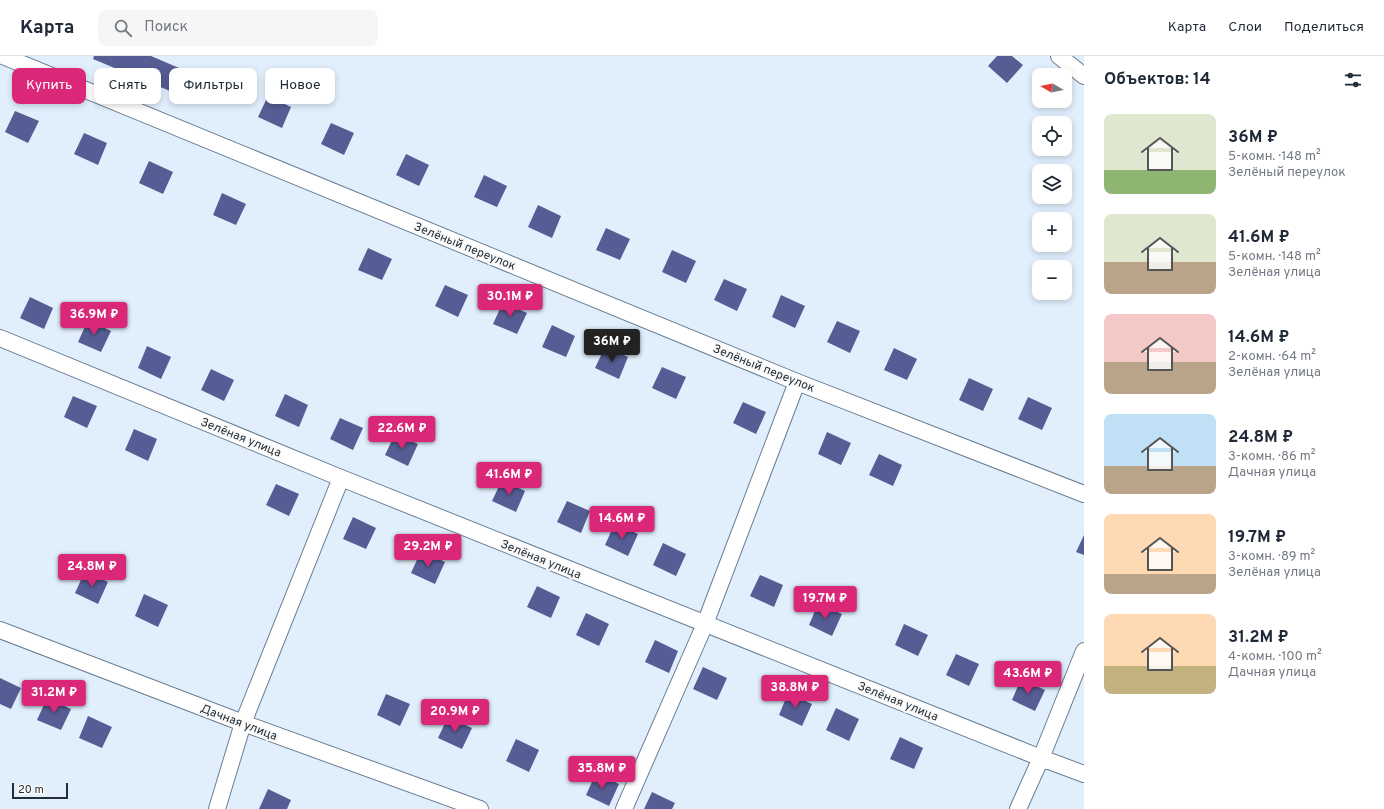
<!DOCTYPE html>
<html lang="ru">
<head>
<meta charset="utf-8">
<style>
	:root { --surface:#fff; --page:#f6f6f7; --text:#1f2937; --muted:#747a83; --line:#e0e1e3; --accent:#db2777 }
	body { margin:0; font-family:Overpass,sans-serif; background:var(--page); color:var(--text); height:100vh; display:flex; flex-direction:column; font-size:15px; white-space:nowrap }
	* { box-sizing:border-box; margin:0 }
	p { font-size:13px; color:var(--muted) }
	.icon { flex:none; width:22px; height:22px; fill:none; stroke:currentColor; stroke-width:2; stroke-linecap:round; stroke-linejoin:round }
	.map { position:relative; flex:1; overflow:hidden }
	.drawer { display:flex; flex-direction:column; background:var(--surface); width:300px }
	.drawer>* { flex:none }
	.hud { position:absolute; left:12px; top:12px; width:380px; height:36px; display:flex; gap:8px }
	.needle { width:26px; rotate:280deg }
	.controls { position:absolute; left:1032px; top:12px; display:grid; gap:8px }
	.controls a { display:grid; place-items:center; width:40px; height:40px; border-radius:8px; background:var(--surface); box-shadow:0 2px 6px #0003; font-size:20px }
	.scale { position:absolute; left:12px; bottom:10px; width:56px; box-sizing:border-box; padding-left:4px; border:2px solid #252e36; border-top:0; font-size:11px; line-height:14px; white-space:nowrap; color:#252e36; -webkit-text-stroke:3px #fafafa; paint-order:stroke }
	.price { position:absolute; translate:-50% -34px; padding:0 9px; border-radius:4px; background:var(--accent); color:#fff; font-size:13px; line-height:26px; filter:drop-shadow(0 1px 2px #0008) }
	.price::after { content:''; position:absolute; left:50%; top:24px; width:12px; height:9px; margin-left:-6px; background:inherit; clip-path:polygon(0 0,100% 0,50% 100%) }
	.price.current { background:#222; color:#fff }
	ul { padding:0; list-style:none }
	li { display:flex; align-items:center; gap:12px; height:100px; padding:0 20px }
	li span { display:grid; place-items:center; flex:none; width:112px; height:80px; border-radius:8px; color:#555 }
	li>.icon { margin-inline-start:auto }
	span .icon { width:48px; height:48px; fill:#fffc; stroke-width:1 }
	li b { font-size:17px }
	h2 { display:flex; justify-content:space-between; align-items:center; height:48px; padding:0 20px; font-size:17px }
	.pill { padding:0 14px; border-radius:8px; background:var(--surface); box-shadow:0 2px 6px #0003; font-size:14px; line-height:36px }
	.pill.current { background:var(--accent); color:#fff }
	header { display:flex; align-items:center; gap:24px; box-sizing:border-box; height:56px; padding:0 20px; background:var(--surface); border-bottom:1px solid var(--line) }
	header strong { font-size:19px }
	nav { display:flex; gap:22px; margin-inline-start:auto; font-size:14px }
	.search { width:280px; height:36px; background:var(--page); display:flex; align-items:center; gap:10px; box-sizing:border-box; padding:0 14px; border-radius:8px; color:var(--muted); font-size:15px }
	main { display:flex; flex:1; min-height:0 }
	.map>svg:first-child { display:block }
</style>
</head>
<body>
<header>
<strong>Карта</strong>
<div class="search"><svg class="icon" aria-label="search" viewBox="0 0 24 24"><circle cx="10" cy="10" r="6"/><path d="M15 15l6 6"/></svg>Поиск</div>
<nav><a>Карта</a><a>Слои</a><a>Поделиться</a></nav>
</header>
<main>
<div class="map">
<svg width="1084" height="753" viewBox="0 0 1084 753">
	<rect width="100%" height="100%" fill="#e1effd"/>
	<!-- building -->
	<path fill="#555d94" d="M 94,0 L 151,0 L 179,12 L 170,35 L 93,3 Z
		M 997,0 L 1012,0 L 1023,9 L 1007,27 L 988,10 Z
		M 216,16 L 239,26 L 229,48 L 206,37 Z
		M 268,40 L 291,51 L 282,72 L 258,61 Z
		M 15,55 L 39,65 L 28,87 L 5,76 Z
		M 331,67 L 354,77 L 344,99 L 321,88 Z
		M 84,77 L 107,87 L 98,109 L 74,98 Z
		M 406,98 L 429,109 L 419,130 L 396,119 Z
		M 149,105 L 173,116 L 163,138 L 139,127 Z
		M 484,119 L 507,130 L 497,151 L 474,141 Z
		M 222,137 L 246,148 L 236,169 L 213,159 Z
		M 538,149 L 561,160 L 552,182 L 528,171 Z
		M 606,172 L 630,183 L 620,204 L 596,194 Z
		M 368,192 L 392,203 L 382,224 L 358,214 Z
		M 672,194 L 696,205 L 686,227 L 662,216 Z
		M 724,223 L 747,233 L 737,255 L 714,244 Z
		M 445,229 L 468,239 L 458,261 L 435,250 Z
		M 781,239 L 805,250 L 795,272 L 772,261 Z
		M 30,241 L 53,252 L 44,273 L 20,262 Z
		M 503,246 L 527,257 L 517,278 L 493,268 Z
		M 88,264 L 111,275 L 101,296 L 78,286 Z
		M 837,265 L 860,275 L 850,297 L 827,286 Z
		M 552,269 L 575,280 L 566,301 L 542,291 Z
		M 147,290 L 171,301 L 161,323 L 138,312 Z
		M 605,291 L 628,301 L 619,323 L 595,312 Z
		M 894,292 L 917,303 L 907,324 L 884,314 Z
		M 662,311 L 686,321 L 676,343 L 652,332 Z
		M 211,313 L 234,324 L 224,345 L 201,334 Z
		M 969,322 L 993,333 L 983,355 L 959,344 Z
		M 285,338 L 308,349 L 299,371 L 275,360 Z
		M 73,340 L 97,350 L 87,372 L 64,361 Z
		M 1028,341 L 1052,352 L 1042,374 L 1018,363 Z
		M 743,346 L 766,356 L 756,378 L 733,367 Z
		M 340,362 L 363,372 L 353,394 L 330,383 Z
		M 134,373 L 157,383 L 148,405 L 125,394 Z
		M 827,376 L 851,387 L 841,409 L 818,398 Z
		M 395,378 L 418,388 L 408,410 L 385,399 Z
		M 879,398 L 902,409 L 893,430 L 869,419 Z
		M 502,424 L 525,435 L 516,456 L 492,445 Z
		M 276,428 L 299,438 L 289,460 L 266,449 Z
		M 567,445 L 590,455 L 581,477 L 557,466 Z
		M 353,461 L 376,472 L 366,493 L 343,483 Z
		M 615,467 L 638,478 L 628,500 L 605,489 Z
		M 1084,479 L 1084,499 L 1076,496 Z
		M 663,487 L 686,498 L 676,520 L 653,509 Z
		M 421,495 L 445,506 L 435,528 L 411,517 Z
		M 85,515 L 108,526 L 98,548 L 75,537 Z
		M 760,519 L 783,529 L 774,551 L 750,540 Z
		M 537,530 L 560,541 L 551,562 L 527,551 Z
		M 144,538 L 168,549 L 158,571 L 135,560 Z
		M 818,548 L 842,558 L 832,580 L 809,569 Z
		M 586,557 L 609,568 L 599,590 L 576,579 Z
		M 904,568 L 928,579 L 918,600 L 895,589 Z
		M 655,584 L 678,595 L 669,617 L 645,606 Z
		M 956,598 L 979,608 L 969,630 L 946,619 Z
		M 703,611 L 727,622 L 717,644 L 693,633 Z
		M 0,622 L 21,632 L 11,653 L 0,648 Z
		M 1021,623 L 1045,634 L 1035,655 L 1012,644 Z
		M 788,637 L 812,648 L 802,670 L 779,659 Z
		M 386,638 L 410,648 L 400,670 L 377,659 Z
		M 47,642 L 71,653 L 61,674 L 37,664 Z
		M 836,652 L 859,663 L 849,685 L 826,674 Z
		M 88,660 L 112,671 L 102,692 L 79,682 Z
		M 448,661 L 472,672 L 462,693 L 438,682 Z
		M 900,681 L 923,692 L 914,713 L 890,703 Z
		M 516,683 L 539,694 L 529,716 L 506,705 Z
		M 596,717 L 619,728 L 609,750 L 586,739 Z
		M 268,733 L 291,744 L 287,753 L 259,753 Z
		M 652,736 L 675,747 L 672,753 L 644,753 Z"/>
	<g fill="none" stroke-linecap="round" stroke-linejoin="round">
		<defs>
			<path id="street" d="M 3,0 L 797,326 L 1084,438
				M 1059,0 L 1084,20
				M 0,282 L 341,422 L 1041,702 L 1084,718
				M 0,574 L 243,667 L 480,753
				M 217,753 L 243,667 L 341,422
				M 624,753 L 705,568 L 797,326
				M 1018,753 L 1041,702 L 1084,595"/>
		</defs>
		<!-- street casing -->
		<use href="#street" stroke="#697e92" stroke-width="18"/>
		<!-- street -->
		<use href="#street" stroke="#fff" stroke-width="16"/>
	</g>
	<g text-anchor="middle" stroke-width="4" stroke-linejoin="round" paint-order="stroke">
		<!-- street labels -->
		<g font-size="12" fill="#252e36" stroke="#fafafa">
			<text transform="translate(465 190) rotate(22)" y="4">Зелёный переулок</text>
			<text transform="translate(764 312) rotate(22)" y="4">Зелёный переулок</text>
			<text transform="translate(241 381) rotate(22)" y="4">Зелёная улица</text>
			<text transform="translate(541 503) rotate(22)" y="4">Зелёная улица</text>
			<text transform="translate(898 645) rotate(22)" y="4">Зелёная улица</text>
			<text transform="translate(239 666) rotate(21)" y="4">Дачная улица</text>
		</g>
	</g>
</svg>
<div class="controls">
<a><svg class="needle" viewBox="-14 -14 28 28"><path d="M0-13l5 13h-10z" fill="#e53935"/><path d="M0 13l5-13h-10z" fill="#747a83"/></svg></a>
<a><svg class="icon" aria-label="locate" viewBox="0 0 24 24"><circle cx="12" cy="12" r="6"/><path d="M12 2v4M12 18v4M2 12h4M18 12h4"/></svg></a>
<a><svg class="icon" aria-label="layers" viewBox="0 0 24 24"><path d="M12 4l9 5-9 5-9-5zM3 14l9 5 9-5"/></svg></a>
<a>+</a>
<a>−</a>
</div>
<div class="scale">20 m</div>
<b class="price" style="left:510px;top:262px">30.1M ₽</b>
<b class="price" style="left:94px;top:280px">36.9M ₽</b>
<b class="price current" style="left:612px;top:307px">36M ₽</b>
<b class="price" style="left:402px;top:394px">22.6M ₽</b>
<b class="price" style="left:509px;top:440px">41.6M ₽</b>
<b class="price" style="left:622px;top:484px">14.6M ₽</b>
<b class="price" style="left:428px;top:512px">29.2M ₽</b>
<b class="price" style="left:92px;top:532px">24.8M ₽</b>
<b class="price" style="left:825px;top:564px">19.7M ₽</b>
<b class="price" style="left:1028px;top:639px">43.6M ₽</b>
<b class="price" style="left:795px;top:653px">38.8M ₽</b>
<b class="price" style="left:54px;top:658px">31.2M ₽</b>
<b class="price" style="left:455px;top:677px">20.9M ₽</b>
<b class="price" style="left:602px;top:734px">35.8M ₽</b>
<div class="hud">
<a class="pill current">Купить</a>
<a class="pill">Снять</a>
<a class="pill">Фильтры</a>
<a class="pill">Новое</a>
</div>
</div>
<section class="drawer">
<h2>Объектов: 14<svg class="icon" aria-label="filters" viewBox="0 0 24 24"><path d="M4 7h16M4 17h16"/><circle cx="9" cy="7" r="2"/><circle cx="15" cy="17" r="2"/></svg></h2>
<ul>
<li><span style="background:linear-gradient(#dfe7d0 70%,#8fb573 0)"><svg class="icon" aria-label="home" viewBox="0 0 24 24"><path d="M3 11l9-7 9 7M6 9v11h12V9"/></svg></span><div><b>36M ₽</b><p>5-комн. · 148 m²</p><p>Зелёный переулок</p></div></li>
<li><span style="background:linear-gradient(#dfe7d0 60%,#b9a48a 0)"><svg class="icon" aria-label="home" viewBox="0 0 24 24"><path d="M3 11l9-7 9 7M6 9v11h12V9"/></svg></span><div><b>41.6M ₽</b><p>5-комн. · 148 m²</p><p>Зелёная улица</p></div></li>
<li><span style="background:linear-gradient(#f6c9c9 60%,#b9a48a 0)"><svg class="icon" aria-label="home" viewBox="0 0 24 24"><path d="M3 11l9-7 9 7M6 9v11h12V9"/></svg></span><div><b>14.6M ₽</b><p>2-комн. · 64 m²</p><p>Зелёная улица</p></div></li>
<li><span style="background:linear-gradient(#bfe0f5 65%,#b9a48a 0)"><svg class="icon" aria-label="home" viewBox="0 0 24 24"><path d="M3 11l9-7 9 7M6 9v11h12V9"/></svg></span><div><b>24.8M ₽</b><p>3-комн. · 86 m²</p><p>Дачная улица</p></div></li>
<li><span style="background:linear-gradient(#ffd9b3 75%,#b9a48a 0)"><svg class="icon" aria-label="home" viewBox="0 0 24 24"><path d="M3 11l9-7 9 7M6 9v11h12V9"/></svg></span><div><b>19.7M ₽</b><p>3-комн. · 89 m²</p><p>Зелёная улица</p></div></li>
<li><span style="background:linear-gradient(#ffd9b3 65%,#c2b280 0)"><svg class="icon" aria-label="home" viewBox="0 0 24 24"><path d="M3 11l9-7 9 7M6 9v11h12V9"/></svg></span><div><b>31.2M ₽</b><p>4-комн. · 100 m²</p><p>Дачная улица</p></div></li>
</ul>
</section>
</main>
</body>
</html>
